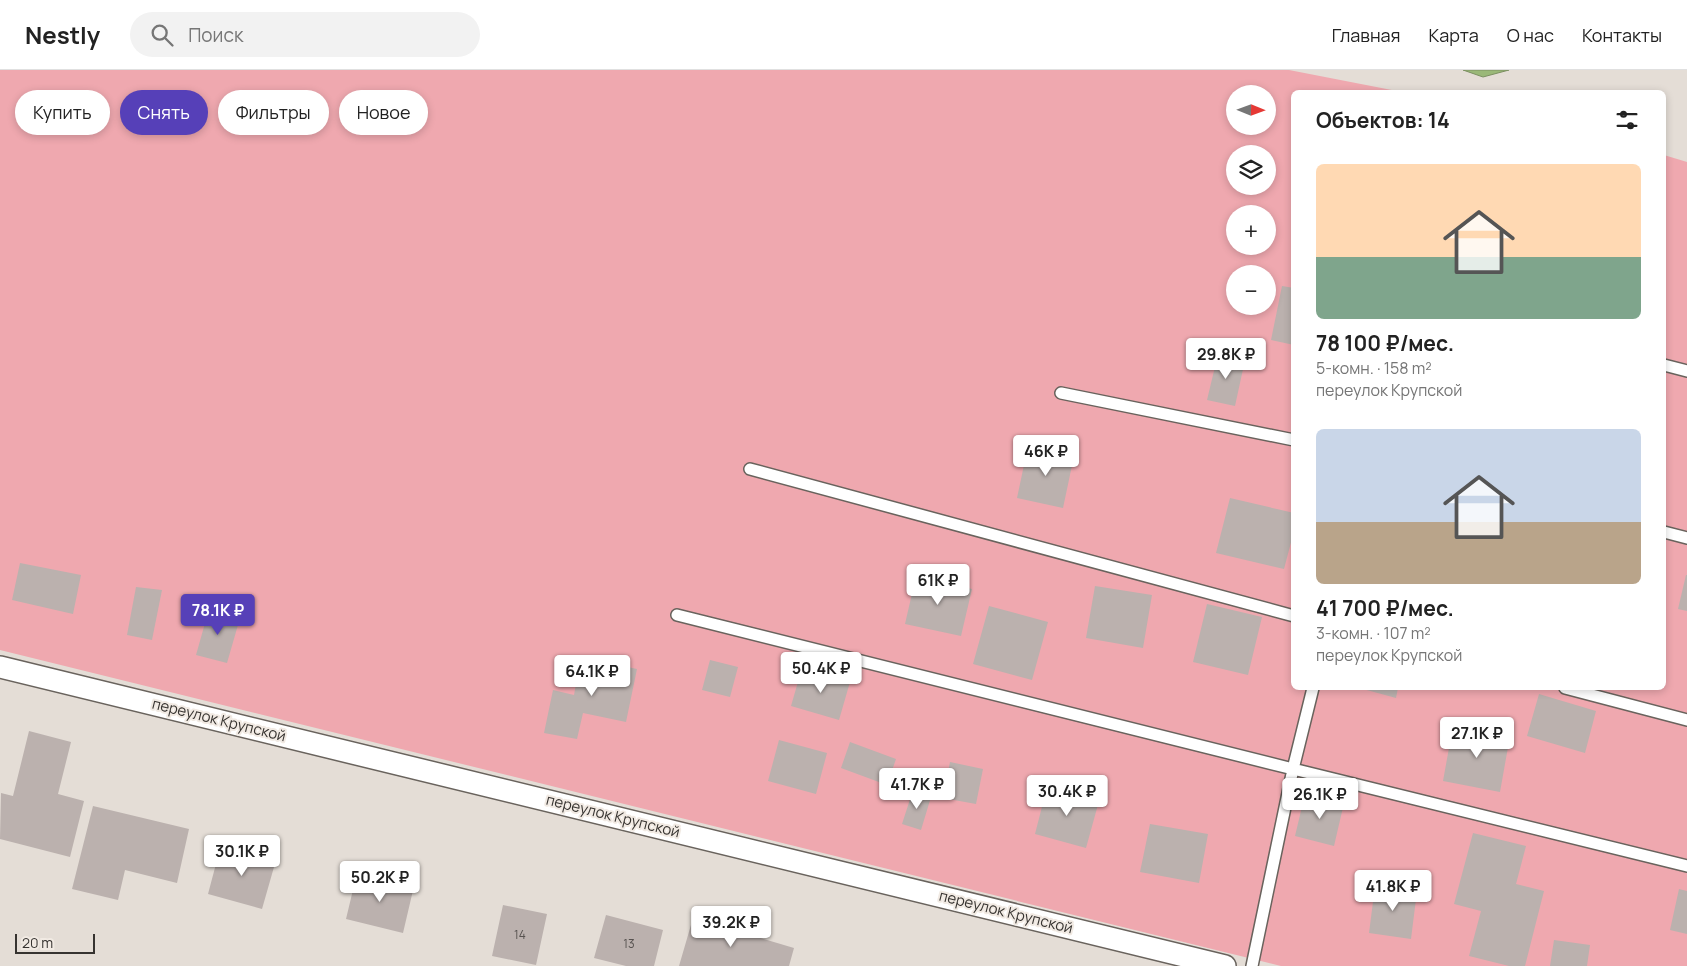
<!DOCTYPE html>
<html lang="ru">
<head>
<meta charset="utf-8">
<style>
	:root { --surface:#fff; --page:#f2f2f2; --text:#222; --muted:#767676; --line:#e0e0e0; --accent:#5640b8 }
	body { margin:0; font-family:Manrope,sans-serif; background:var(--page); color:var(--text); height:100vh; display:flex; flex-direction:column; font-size:19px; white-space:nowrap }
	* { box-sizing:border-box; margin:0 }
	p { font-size:16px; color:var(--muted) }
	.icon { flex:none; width:28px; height:28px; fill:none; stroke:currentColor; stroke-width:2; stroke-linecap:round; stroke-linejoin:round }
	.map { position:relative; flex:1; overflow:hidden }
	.details { position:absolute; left:1291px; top:20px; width:375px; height:600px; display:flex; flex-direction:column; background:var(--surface); border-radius:8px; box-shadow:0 2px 8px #0003 }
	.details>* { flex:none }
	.guide { position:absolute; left:15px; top:20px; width:475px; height:45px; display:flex; gap:10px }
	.needle { width:32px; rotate:91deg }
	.fabs { position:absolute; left:1226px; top:15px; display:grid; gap:10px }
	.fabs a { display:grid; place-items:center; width:50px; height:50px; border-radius:50%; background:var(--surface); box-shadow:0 2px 8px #0003; font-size:25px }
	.scale { position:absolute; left:15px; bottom:12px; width:80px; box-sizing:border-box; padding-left:5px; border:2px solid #363330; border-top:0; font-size:14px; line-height:18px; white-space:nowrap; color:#363330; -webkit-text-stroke:4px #f1eae3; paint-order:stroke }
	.price { position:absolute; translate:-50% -42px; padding:0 11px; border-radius:5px; background:#fff; color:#222; font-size:16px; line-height:32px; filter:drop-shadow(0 1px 2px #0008) }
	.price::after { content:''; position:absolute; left:50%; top:30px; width:15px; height:11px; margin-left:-8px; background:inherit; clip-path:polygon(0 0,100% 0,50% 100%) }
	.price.active { background:var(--accent); color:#fff }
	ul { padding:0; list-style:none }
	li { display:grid; align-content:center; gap:10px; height:265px; padding:0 25px }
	li span { display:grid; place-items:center; height:155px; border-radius:8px; color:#555 }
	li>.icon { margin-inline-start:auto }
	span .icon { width:90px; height:90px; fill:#fffc; stroke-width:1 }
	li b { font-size:21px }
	h2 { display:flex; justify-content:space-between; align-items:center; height:60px; padding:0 25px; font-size:21px }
	.chip { padding:0 18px; border-radius:22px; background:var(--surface); box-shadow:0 2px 8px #0003; font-size:18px; line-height:45px }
	.chip.active { background:var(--accent); color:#fff }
	header { display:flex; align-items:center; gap:30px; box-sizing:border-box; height:70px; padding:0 25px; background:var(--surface); border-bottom:1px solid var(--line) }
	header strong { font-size:24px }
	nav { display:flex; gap:28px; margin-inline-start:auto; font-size:18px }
	.search { width:350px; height:45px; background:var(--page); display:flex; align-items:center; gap:12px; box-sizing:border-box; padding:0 18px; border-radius:28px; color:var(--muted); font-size:19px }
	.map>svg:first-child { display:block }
</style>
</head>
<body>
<header>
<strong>Nestly</strong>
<div class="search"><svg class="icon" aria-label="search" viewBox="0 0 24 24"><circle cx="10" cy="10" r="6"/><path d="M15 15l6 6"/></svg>Поиск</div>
<nav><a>Главная</a><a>Карта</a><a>О нас</a><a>Контакты</a></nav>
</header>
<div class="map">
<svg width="1687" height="896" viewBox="0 0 1687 896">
	<rect width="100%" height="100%" fill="#e4ddd6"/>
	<!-- green -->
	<path fill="#efa8af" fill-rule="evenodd" d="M 0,0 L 1289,0 L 1402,22 L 1294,22 L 1294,618 L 1664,618 L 1664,85 L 1687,92 L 1687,896 L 1281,896 L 0,580 ZM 1235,24 L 1268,24 L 1268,56 L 1235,56 ZM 1235,84 L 1268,84 L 1268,116 L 1235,116 ZM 1235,144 L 1268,144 L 1268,176 L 1235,176 ZM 1235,204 L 1268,204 L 1268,236 L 1235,236 Z"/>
	<!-- water -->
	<path fill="#9ab878" stroke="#7c9062" d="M 1463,0 L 1509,0 L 1483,7 Z"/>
	<!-- building -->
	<path fill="#bbb1ae" d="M 1282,216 L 1294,218 L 1294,275 L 1271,270 Z
		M 1218,284 L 1245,290 L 1235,336 L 1207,330 Z
		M 1028,376 L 1074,386 L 1063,438 L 1017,428 Z
		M 1230,428 L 1294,443 L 1294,461 L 1284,499 L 1216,483 Z
		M 20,493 L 81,505 L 73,544 L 12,530 Z
		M 1686,505 L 1687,505 L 1687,541 L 1678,539 Z
		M 916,506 L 972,519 L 961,566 L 905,554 Z
		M 1095,516 L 1152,525 L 1143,578 L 1086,568 Z
		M 136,517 L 162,520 L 152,570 L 127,565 Z
		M 1207,534 L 1262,547 L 1248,605 L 1193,592 Z
		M 989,536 L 1048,552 L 1032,610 L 973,594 Z
		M 209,539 L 240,548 L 227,593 L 196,585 Z
		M 581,587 L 637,599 L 626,652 L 583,643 L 577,669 L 544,663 L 553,620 L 574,625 Z
		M 710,590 L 738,597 L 730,627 L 702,620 Z
		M 802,598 L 850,612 L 839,650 L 791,636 Z
		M 1364,618 L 1398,618 L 1396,628 L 1363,619 Z
		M 1539,624 L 1596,641 L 1585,683 L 1527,666 Z
		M 1453,656 L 1510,666 L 1500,722 L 1443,711 Z
		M 29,661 L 71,672 L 58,724 L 84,731 L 70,787 L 0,769 L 1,723 L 13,726 Z
		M 779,670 L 827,683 L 816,724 L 768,711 Z
		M 850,672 L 896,689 L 887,715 L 841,698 Z
		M 950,692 L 983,699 L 976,734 L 943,728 Z
		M 1047,717 L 1099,731 L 1086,778 L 1035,764 Z
		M 913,720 L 931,727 L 921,760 L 902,754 Z
		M 1305,724 L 1344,733 L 1334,776 L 1295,766 Z
		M 93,736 L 189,759 L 177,813 L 125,800 L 118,830 L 72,819 Z
		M 1150,754 L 1208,764 L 1199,813 L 1140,802 Z
		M 1473,763 L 1526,776 L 1516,814 L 1544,821 L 1525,896 L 1509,896 L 1469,886 L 1481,841 L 1454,834 Z
		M 221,775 L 276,790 L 262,839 L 208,824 Z
		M 357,803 L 414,816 L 403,863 L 346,849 Z
		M 1375,816 L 1417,821 L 1411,869 L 1369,863 Z
		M 1679,819 L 1687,821 L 1687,864 L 1670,860 Z
		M 503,835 L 547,844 L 536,895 L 492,886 Z
		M 606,845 L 663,860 L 654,896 L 626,896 L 594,888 Z
		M 693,848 L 794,878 L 789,896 L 679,896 Z
		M 1554,870 L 1590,875 L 1587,896 L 1550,896 Z"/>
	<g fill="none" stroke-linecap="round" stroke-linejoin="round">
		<defs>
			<path id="lane" d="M 1664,295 L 1687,301
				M 1061,323 L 1294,370
				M 750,399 L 1294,546
				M 1664,462 L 1687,468
				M 677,545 L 1293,699 L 1687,796
				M 1565,618 L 1687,650
				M 1252,896 L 1293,699 L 1313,618"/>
			<path id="street" d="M 0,597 L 1225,896"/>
		</defs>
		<!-- lane casing -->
		<use href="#lane" stroke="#69635d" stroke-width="14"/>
		<!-- street casing -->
		<use href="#street" stroke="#69635d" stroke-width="24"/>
		<!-- lane -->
		<use href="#lane" stroke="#fff" stroke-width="11"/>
		<!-- street -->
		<use href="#street" stroke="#fff" stroke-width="21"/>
	</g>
	<g text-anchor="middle" stroke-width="4" stroke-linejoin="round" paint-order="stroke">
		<!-- number labels -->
		<g font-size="12" fill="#575250">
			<text x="520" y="869">14</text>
			<text x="629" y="878">13</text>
		</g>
		<!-- street labels -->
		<g font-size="15" fill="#363330" stroke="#f1eae3">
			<text transform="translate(219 650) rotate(14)" y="5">переулок Крупской</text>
			<text transform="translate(613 746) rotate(14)" y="5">переулок Крупской</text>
			<text transform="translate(1006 842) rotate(14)" y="5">переулок Крупской</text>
		</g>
	</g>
</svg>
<div class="fabs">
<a><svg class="needle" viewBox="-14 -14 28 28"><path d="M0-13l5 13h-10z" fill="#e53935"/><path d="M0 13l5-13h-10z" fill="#767676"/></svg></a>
<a><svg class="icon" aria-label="layers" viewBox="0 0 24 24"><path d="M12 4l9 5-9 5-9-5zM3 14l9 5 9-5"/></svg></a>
<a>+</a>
<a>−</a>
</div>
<div class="scale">20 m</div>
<b class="price" style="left:1226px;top:310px">29.8K ₽</b>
<b class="price" style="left:1046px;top:407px">46K ₽</b>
<b class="price" style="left:938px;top:536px">61K ₽</b>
<b class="price active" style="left:218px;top:566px">78.1K ₽</b>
<b class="price" style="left:821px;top:624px">50.4K ₽</b>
<b class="price" style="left:592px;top:627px">64.1K ₽</b>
<b class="price" style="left:1477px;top:689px">27.1K ₽</b>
<b class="price" style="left:917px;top:740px">41.7K ₽</b>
<b class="price" style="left:1067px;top:747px">30.4K ₽</b>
<b class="price" style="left:1320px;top:750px">26.1K ₽</b>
<b class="price" style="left:242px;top:807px">30.1K ₽</b>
<b class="price" style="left:380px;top:833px">50.2K ₽</b>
<b class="price" style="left:1393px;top:842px">41.8K ₽</b>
<b class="price" style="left:731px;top:878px">39.2K ₽</b>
<div class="guide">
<a class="chip">Купить</a>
<a class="chip active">Снять</a>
<a class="chip">Фильтры</a>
<a class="chip">Новое</a>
</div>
<section class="details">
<h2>Объектов: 14<svg class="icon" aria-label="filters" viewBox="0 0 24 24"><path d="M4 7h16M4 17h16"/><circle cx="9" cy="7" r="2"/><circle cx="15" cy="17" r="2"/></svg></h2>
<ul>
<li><span style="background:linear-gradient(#ffd9b3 60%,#7fa58c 0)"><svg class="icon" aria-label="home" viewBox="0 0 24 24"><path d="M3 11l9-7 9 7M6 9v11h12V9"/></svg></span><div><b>78 100 ₽/мес.</b><p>5-комн. · 158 m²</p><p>переулок Крупской</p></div></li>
<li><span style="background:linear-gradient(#c9d6e8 60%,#b9a48a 0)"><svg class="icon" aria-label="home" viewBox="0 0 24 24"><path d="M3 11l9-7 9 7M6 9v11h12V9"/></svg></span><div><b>41 700 ₽/мес.</b><p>3-комн. · 107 m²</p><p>переулок Крупской</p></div></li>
</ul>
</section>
</div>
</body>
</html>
